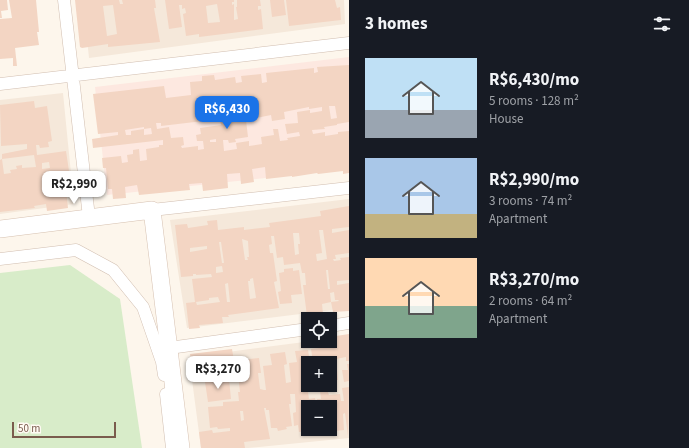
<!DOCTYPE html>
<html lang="en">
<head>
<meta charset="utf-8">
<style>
	:root { --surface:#171b24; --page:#242831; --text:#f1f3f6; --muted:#9ea1a6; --accent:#1a73e8 }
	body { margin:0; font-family:"Source Sans 3",sans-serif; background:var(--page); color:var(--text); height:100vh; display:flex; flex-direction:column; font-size:15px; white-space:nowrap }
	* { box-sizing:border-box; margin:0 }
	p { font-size:13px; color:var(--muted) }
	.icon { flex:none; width:22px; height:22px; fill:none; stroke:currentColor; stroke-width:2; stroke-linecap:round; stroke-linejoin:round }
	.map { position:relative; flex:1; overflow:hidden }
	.side { display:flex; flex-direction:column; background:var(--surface); width:340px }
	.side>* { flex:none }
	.controls { position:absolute; left:301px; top:312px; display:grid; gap:8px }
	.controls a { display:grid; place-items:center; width:36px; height:36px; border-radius:0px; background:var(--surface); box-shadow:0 1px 3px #0004; font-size:20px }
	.scale { position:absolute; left:12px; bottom:10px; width:104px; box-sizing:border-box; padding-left:4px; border:2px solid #7a5c4d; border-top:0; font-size:11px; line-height:14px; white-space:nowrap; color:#7a5c4d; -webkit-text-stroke:3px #fffaf3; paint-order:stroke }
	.price { position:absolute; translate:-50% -34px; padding:0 9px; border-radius:8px; background:#fff; color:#222; font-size:13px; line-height:26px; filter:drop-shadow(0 1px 2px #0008) }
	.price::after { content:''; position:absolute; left:50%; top:24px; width:12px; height:9px; margin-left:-6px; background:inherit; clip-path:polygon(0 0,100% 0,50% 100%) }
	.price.selected { background:var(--accent); color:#fff }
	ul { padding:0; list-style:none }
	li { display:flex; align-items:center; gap:12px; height:100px; padding:0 16px }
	li span { display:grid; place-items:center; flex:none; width:112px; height:80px; border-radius:0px; color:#555 }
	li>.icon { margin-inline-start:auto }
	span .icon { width:48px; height:48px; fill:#fffc; stroke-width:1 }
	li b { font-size:17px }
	h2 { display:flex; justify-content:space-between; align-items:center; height:48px; padding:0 16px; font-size:17px }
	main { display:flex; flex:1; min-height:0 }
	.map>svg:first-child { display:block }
</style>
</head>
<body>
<main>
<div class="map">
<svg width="349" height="448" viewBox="0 0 349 448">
	<rect width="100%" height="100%" fill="#fdf6ec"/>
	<!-- residential -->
	<path fill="#f5e8da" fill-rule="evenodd" d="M 83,0 L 344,0 L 345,24 L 89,58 Z
		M 63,93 L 74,204 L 0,214 L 0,100 Z
		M 349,199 L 349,308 L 187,328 L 170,220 Z
		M 349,336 L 349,438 L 248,448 L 201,448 L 189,357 L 312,341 L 330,341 L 330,339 ZM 308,363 L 330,363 L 330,385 L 308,385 ZM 308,407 L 330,407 L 330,429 L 308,429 Z"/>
	<!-- commercial -->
	<path fill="#fde8e0" d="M 349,57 L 349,169 L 107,195 L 95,87 Z"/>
	<!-- green -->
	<path fill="#d8ecc9" d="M 70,265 L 120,299 L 142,448 L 0,448 L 0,273 Z"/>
	<!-- building -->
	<path fill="#f3d5c3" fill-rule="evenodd" d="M 0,0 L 7,0 L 8,10 L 1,11 L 2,18 L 0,18 Z
		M 9,0 L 36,0 L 39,32 L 37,32 L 39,45 L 15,48 L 17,66 L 13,66 L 13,58 L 0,59 L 0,19 L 12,18 Z
		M 75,0 L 119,0 L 120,4 L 123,4 L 122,0 L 155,0 L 156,8 L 154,8 L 160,42 L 108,47 L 108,44 L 82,48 L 80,47 ZM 113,5 L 117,34 L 107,36 L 103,6 Z
		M 165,0 L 234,0 L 234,2 L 232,2 L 232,5 L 234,4 L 234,20 L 238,19 L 236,7 L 237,7 L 237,0 L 260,0 L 261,6 L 258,6 L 258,10 L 261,9 L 263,29 L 199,37 L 199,34 L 186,36 L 183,14 L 186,13 L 185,8 L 182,9 L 182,5 L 179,5 L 182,27 L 169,29 ZM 217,4 L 220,22 L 208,23 L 206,6 Z
		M 270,0 L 284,0 L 286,15 L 272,17 Z
		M 286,0 L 335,0 L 337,8 L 340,7 L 341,20 L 289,26 Z
		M 349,65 L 349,122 L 337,124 L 337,125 L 324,127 L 325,129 L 312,130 L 313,134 L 325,132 L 325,136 L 338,134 L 338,132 L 349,131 L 349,173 L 343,174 L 343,171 L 318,174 L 317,173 L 292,177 L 292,176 L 266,179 L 265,167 L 252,169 L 254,182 L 241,184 L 240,173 L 227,174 L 228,188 L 203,191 L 202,183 L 189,184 L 190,190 L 139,195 L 137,185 L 125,187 L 126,198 L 113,199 L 112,189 L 108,189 L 106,168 L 103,168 L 102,158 L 121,156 L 122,163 L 128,162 L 127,155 L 133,154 L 133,150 L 139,149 L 140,161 L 147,160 L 146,149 L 159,147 L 159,145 L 163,145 L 163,140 L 93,148 L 92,139 L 118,135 L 118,132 L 98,134 L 93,94 L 164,86 L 166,98 L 191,95 L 190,82 L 202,81 L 202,76 L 214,75 L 215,80 L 235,77 L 236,83 L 242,82 L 241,76 L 261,74 L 262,83 L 267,82 L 266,73 L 314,68 L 314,73 L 318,72 L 317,67 ZM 329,106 L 335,106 L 337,118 L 331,119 ZM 309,107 L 309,109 L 322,107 L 322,111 L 310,113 L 310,110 L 297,112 L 298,123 L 285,124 L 287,134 L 299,132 L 300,136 L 287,138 L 288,140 L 280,141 L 278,129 L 273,129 L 274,135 L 261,137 L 262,144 L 249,146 L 249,141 L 236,143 L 237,149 L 224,151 L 223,140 L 228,140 L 229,143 L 236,142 L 235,139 L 248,137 L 246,120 L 233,122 L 233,118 L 238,118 L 238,115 L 245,114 L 246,120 L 271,115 L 272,121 L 285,119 L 284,112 ZM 220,119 L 221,125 L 200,128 L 201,134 L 196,135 L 197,141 L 203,141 L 204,149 L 198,150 L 198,146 L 182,148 L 181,146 L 184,145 L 183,137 L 171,138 L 169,127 L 157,129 L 156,123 L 161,123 L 161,126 ZM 144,127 L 144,129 L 151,128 L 152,134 L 144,135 L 144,129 L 131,131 L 131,135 L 126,135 L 125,130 ZM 216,139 L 216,142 L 210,142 L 210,140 Z
		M 34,101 L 35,108 L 47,106 L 52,141 L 48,142 L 49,147 L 40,148 L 39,145 L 36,145 L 37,155 L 66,151 L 69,171 L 64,172 L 68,208 L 47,211 L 46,204 L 34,206 L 35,208 L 0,212 L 0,160 L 2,159 L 4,174 L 11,173 L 10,170 L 17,169 L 16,166 L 22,165 L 22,168 L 36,167 L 34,155 L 2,159 L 2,154 L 27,149 L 27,144 L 1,146 L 0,105 ZM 49,162 L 50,168 L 42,169 L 42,163 Z
		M 349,206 L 349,227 L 332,229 L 332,233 L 349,230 L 349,253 L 335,255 L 336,259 L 333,259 L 334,261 L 341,260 L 340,258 L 349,257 L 349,280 L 337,281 L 337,285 L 349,283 L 349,311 L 333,312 L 331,302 L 322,304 L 323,314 L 307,316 L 303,285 L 306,285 L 305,273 L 302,273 L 300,263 L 284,265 L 283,257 L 277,258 L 274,236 L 271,236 L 272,244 L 269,245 L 270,253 L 273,253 L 277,281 L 274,282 L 279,308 L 228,315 L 229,317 L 222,317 L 223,323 L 199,325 L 200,328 L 189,329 L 186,303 L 195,302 L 192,279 L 212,277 L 211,274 L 196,275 L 196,274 L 193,274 L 193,276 L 181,277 L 175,225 L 187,224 L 188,228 L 208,225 L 207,221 L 217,220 L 218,230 L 244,227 L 244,230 L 270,227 L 269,223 L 321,216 L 320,211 ZM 319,230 L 323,230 L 327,259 L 317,261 L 316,254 L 322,253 ZM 293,233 L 299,233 L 300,244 L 298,244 L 299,254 L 295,255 ZM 242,239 L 248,241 L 249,257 L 247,257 L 248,260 L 245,260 ZM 219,242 L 221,242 L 224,263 L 222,263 ZM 207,246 L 207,249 L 190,252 L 190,248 ZM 222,266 L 223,272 L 216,273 L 216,267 ZM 326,270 L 328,270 L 330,289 L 328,289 ZM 253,278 L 256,298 L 250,299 L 248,281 L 250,281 L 250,279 ZM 228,283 L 230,302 L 227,302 L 225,284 ZM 334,292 L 335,300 L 338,300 L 339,301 L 331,302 L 330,293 ZM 218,297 L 220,302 L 197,305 L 196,302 L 209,300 L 209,298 Z
		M 293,268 L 293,271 L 299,270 L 302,294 L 291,295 L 292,303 L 280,304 L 278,292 L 281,291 L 279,273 L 284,272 L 284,269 Z
		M 349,334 L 349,361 L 346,361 L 346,357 L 336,359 L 338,380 L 335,380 L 336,389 L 327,390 L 329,395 L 340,394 L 341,401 L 344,401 L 342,388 L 349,387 L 348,436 L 345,413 L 343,414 L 344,430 L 326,432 L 325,429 L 330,429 L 330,407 L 318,407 L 317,399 L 321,399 L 320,391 L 316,391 L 315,385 L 330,385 L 330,363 L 316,363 L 315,361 L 313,362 L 311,349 L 337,346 L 336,336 Z
		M 232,349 L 234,361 L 259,358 L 261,373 L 258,373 L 260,389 L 264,390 L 266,390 L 263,366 L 272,365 L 270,354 L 285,352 L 287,364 L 284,365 L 286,383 L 291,382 L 289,363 L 297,362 L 295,351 L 308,350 L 310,363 L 308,363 L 308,385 L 309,385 L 310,392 L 308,392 L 309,399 L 315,398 L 316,407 L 308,407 L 308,429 L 319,430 L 299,432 L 298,425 L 294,426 L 293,413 L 296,412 L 295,394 L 290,394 L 291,404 L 289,404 L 292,426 L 286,427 L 287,429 L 278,431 L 277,428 L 271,428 L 269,410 L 266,410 L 266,408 L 264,408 L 270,439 L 244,442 L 245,448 L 201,448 L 199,432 L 212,430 L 213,433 L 230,431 L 230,428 L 218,429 L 217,427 L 210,428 L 208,407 L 223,406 L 223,402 L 239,401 L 238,392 L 240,392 L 238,375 L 236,375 L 228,376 L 228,374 L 206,376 L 206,378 L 194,380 L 190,354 ZM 240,411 L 243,411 L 244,420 L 241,421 Z
		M 347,364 L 349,364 L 349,381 L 344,382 L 342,370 L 348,370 Z
		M 229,379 L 231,399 L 208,402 L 205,382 Z"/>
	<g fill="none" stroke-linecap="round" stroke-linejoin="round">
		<defs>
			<path id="street" d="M 64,0 L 89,217
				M 0,84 L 349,43
				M 152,210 L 349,188
				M 0,259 L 76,250 L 113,270 L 143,307 L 162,362 L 164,375
				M 330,326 L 349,323
				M 169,348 L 308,329
				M 166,394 L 172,448"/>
			<path id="secondary" d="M 0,229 L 152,210 L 181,448"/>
		</defs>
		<!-- street casing -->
		<use href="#street" stroke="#d1beb0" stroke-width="13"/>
		<!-- secondary casing -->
		<use href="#secondary" stroke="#d6c0b0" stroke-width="18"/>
		<!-- street -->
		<use href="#street" stroke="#fff" stroke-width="12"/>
		<!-- secondary -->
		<use href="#secondary" stroke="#fff" stroke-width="17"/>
	</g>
</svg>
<div class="controls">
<a><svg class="icon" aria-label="locate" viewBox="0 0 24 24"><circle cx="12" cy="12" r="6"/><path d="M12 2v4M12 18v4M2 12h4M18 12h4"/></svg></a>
<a>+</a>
<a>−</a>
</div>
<div class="scale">50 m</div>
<b class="price selected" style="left:227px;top:130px">R$6,430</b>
<b class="price" style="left:74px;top:205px">R$2,990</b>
<b class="price" style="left:218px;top:390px">R$3,270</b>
</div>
<section class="side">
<h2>3 homes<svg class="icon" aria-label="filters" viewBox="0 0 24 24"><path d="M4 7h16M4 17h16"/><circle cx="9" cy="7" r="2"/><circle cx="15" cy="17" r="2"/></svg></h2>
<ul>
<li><span style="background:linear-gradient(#bfe0f5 65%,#9aa5b1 0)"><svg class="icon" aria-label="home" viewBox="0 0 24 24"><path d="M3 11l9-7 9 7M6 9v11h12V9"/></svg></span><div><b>R$6,430/mo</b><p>5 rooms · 128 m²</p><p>House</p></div></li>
<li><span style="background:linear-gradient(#a9c7e8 70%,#c2b280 0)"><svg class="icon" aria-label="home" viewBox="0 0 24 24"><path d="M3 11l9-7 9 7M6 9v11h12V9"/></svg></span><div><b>R$2,990/mo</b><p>3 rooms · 74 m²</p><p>Apartment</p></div></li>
<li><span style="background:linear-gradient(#ffd9b3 60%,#7fa58c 0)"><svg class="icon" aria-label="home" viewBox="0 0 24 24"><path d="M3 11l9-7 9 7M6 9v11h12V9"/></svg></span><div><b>R$3,270/mo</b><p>2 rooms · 64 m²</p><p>Apartment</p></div></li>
</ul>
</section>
</main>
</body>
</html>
